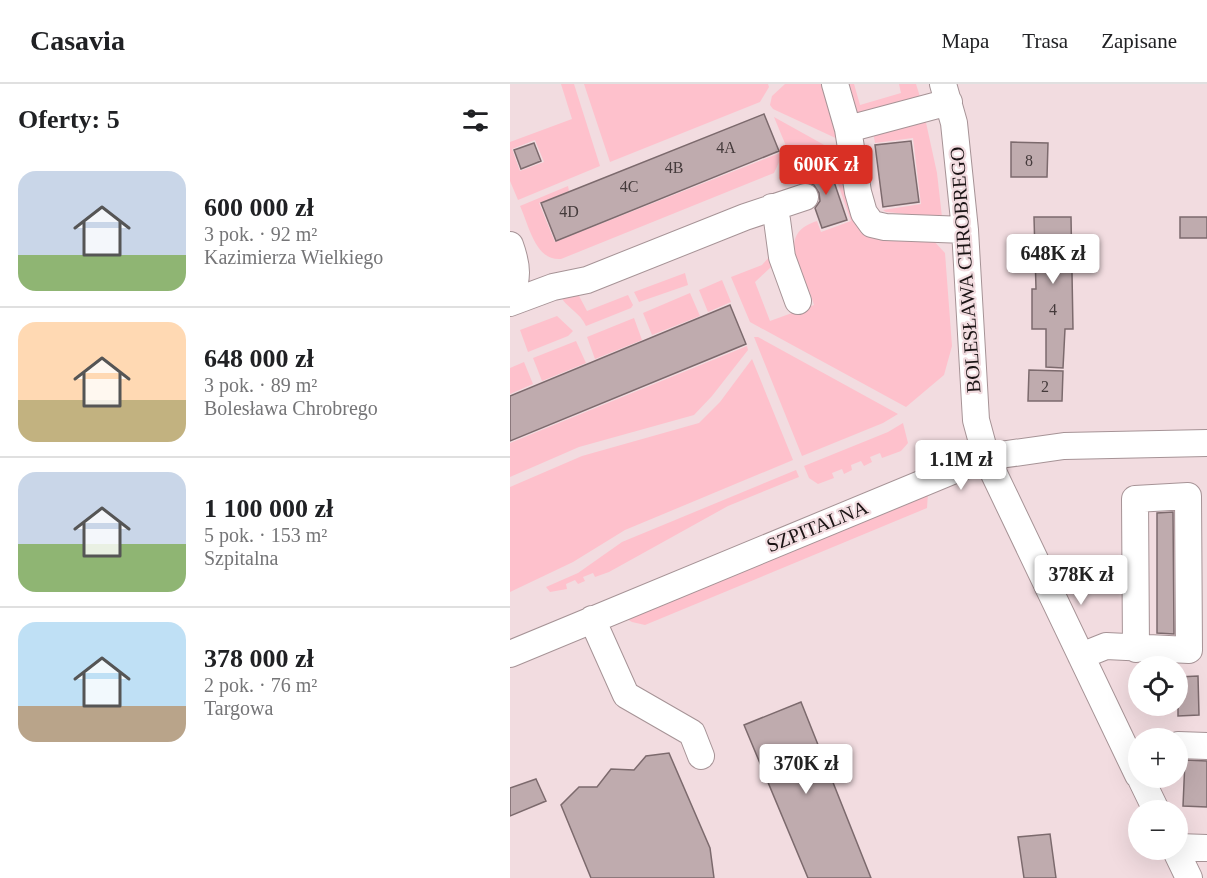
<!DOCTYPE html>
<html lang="pl">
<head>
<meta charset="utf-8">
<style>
	:root { --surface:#fff; --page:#f6f6f6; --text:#202124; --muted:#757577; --line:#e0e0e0; --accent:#d93025 }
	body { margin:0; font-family:Georgia,serif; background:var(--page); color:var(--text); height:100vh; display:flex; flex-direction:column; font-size:22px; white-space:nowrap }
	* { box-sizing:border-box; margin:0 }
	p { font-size:20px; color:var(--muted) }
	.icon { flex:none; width:33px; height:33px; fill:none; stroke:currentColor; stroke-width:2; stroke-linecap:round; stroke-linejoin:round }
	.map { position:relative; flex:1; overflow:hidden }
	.panel { display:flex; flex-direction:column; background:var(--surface); width:510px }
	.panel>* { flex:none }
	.buttons { position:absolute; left:618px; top:572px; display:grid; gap:12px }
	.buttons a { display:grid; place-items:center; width:60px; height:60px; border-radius:50%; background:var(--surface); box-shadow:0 6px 24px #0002; font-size:30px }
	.price { position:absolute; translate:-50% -51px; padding:0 14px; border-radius:6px; background:#fff; color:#222; font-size:20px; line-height:39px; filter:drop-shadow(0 2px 3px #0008) }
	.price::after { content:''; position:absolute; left:50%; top:36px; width:18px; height:14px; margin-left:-9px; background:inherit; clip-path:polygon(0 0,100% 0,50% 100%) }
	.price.selected { background:var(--accent); color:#fff }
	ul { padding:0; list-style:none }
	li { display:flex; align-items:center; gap:18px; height:150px; padding:0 18px }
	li+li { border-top:2px solid var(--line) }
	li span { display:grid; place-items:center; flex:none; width:168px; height:120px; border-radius:18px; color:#555 }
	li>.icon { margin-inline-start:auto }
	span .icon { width:72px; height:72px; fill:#fffc; stroke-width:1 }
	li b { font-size:26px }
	h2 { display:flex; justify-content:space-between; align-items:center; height:72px; padding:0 18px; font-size:26px }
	header { display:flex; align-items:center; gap:36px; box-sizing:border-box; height:84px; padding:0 30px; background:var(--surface); border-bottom:2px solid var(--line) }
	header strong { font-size:28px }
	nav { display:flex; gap:33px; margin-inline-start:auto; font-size:21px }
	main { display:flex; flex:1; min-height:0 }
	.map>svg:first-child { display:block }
</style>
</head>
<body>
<header>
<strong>Casavia</strong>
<nav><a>Mapa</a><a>Trasa</a><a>Zapisane</a></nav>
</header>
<main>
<section class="panel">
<h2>Oferty: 5<svg class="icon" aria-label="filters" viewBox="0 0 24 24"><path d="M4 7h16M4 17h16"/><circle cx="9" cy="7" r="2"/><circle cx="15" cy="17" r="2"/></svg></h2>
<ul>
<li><span style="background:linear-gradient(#c9d6e8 70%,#8fb573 0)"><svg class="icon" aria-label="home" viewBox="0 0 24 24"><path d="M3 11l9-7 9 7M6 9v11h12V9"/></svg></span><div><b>600 000 zł</b><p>3 pok. · 92 m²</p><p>Kazimierza Wielkiego</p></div></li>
<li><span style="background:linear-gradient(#ffd9b3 65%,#c2b280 0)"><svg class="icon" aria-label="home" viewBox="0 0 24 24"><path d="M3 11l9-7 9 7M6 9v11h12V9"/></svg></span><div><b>648 000 zł</b><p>3 pok. · 89 m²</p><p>Bolesława Chrobrego</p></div></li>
<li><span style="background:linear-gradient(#c9d6e8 60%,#8fb573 0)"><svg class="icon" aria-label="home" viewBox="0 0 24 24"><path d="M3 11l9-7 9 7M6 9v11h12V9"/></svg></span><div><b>1 100 000 zł</b><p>5 pok. · 153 m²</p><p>Szpitalna</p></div></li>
<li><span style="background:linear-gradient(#bfe0f5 70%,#b9a48a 0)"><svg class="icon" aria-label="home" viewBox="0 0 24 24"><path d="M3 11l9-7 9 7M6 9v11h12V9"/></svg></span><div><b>378 000 zł</b><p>2 pok. · 76 m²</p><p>Targowa</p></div></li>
</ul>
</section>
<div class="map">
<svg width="697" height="794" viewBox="0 0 697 794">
	<rect width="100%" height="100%" fill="#f2dce0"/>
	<!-- green -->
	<path fill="#fec1cc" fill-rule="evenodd" d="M 51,0 L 64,0 L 90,82 L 8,116 L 0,97 L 0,58 L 62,35 ZM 25,56 L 34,78 L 10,87 L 2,65 Z
		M 74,0 L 258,0 L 259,3 L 250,18 L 100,78 Z
		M 275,0 L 315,0 L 332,57 L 263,25 L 260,21 L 262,12 Z
		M 333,0 L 344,0 L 350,21 L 391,9 L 389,0 L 406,0 L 412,19 L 347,37 Z
		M 264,33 L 334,72 L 340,116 L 421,154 L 435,169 L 442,262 L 434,291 L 396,323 L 240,238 L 221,193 L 252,181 L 261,171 L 261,183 L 245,198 L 260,237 L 304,221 C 296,191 262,151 307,137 L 311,148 L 341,137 L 320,77 L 274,93 L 281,74 Z
		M 415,34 L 427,89 L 432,133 C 413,134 395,129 376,128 L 373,126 L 411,120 L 403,54 L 365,59 L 363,48 Z
		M 270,69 L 271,74 L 264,89 L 51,175 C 25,177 19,141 10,122 L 58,102 L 59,107 L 29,119 L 45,158 Z
		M 175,189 L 178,201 L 129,218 L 124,208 Z
		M 212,196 L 221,218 L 198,228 L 189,206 Z
		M 180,209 L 190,232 L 142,251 L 133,229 Z
		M 49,210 L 68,210 L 77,227 L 118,211 L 123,221 L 121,224 L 76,242 C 70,228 56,224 49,210 Z
		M 47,232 L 63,247 L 58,252 L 18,268 L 10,246 Z
		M 124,234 L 132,256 L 85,275 L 77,253 Z
		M 244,253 L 248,253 L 388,330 L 373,339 L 292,372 Z
		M 66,257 L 76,279 L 32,297 L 23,274 Z
		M 237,262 L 238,266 L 202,312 L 184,331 L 69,363 L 0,393 L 0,359 Z
		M 242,275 L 283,376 L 115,446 L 63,478 L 0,508 L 0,403 L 72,372 L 189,339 L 210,318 Z
		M 14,278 L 23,300 L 0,310 L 0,284 Z
		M 393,339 L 398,359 L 391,367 L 372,374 L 370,369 L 360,373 L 362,378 L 354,382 L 351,377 L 341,381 L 342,386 L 334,390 L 332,385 L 322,389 L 324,394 L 308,400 L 299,394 L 294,382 L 378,348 Z
		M 286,386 L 289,393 L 218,422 L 99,488 L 85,493 L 83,489 L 73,493 L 75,497 L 68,500 L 65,496 L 56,500 L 57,505 L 40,508 L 36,503 L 68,489 L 112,458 Z
		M 418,409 L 417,424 L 135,541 L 122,538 L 115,534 Z"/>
	<!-- building -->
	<path fill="#bfabae" stroke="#7c6a6d" stroke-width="1.5" d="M 254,30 L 269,67 L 46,157 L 31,119 Z
		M 401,57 L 409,118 L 373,123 L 365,61 Z
		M 501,58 L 538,59 L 537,93 L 501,93 Z
		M 24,59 L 31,77 L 11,85 L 4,66 Z
		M 318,80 L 337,136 L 312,144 L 305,124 L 310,117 L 309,109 L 304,101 L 297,98 L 293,88 Z
		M 524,133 L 561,133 L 563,245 L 555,245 L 553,284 L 536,283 L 536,245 L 522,245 L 522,205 L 526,205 Z
		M 670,133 L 697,133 L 697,154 L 670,154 Z
		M 220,221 L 236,260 L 0,357 L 0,312 Z
		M 519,286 L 553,287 L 552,317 L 518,317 Z
		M 663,428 L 664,550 L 647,549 L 647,429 Z
		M 688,592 L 689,631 L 668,632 L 668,593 Z
		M 291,618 L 361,794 L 298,794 L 234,641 Z
		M 159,669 L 200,764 L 204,794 L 81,794 L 51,721 L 69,703 L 87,703 L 101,685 L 124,686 L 136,672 Z
		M 675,676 L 697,677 L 697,723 L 673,722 Z
		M 26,695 L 36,717 L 0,732 L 0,704 Z
		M 540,750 L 546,794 L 514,794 L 508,753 Z"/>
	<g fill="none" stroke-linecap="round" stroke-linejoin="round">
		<defs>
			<path id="minor" d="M 325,0 L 338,45 L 348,108 L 354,129 L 362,140 L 375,143 L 455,146
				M 433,0 L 444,39 L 455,146 L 466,336 L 476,373 L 628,691
				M 338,45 L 439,18
				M 262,123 L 267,136 L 272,173 L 288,217
				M 0,161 C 8,183 8,194 0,216
				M 0,219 L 43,203 L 77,196 L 235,133 L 295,113
				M 82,535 L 116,611 L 182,649 L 191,672
				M 0,570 L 476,373 L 554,362 L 697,359
				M 571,572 L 596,562 L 679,566 L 678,412 L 625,415 L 626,565
				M 668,661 L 697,662
				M 630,693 L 646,726
				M 668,763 L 697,764
				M 665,765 L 679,794"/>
		</defs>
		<!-- minor casing -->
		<use href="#minor" stroke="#a69396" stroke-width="28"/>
		<!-- minor -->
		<use href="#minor" stroke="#fff" stroke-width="26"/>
	</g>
	<g text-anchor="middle" stroke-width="4.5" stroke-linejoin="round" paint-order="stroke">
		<!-- number labels -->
		<g font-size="16" fill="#443a3b">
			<text x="216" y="69">4A</text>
			<text x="519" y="82">8</text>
			<text x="164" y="89">4B</text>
			<text x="119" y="108">4C</text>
			<text x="59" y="133">4D</text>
			<text x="543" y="231">4</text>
			<text x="535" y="308">2</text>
		</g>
		<!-- street labels -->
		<g font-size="20" fill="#1b1415" stroke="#f2dce0">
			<text transform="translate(455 186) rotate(-94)" y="7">BOLESŁAWA CHROBREGO</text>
			<text transform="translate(307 442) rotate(-22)" y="7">SZPITALNA</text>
		</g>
	</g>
</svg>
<div class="buttons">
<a><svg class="icon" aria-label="locate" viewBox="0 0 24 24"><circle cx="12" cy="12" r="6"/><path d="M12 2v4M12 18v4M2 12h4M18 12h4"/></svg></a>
<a>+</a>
<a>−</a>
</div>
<b class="price selected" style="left:316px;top:112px">600K zł</b>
<b class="price" style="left:543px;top:201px">648K zł</b>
<b class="price" style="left:451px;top:407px">1.1M zł</b>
<b class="price" style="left:571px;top:522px">378K zł</b>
<b class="price" style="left:296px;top:711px">370K zł</b>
</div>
</main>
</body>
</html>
